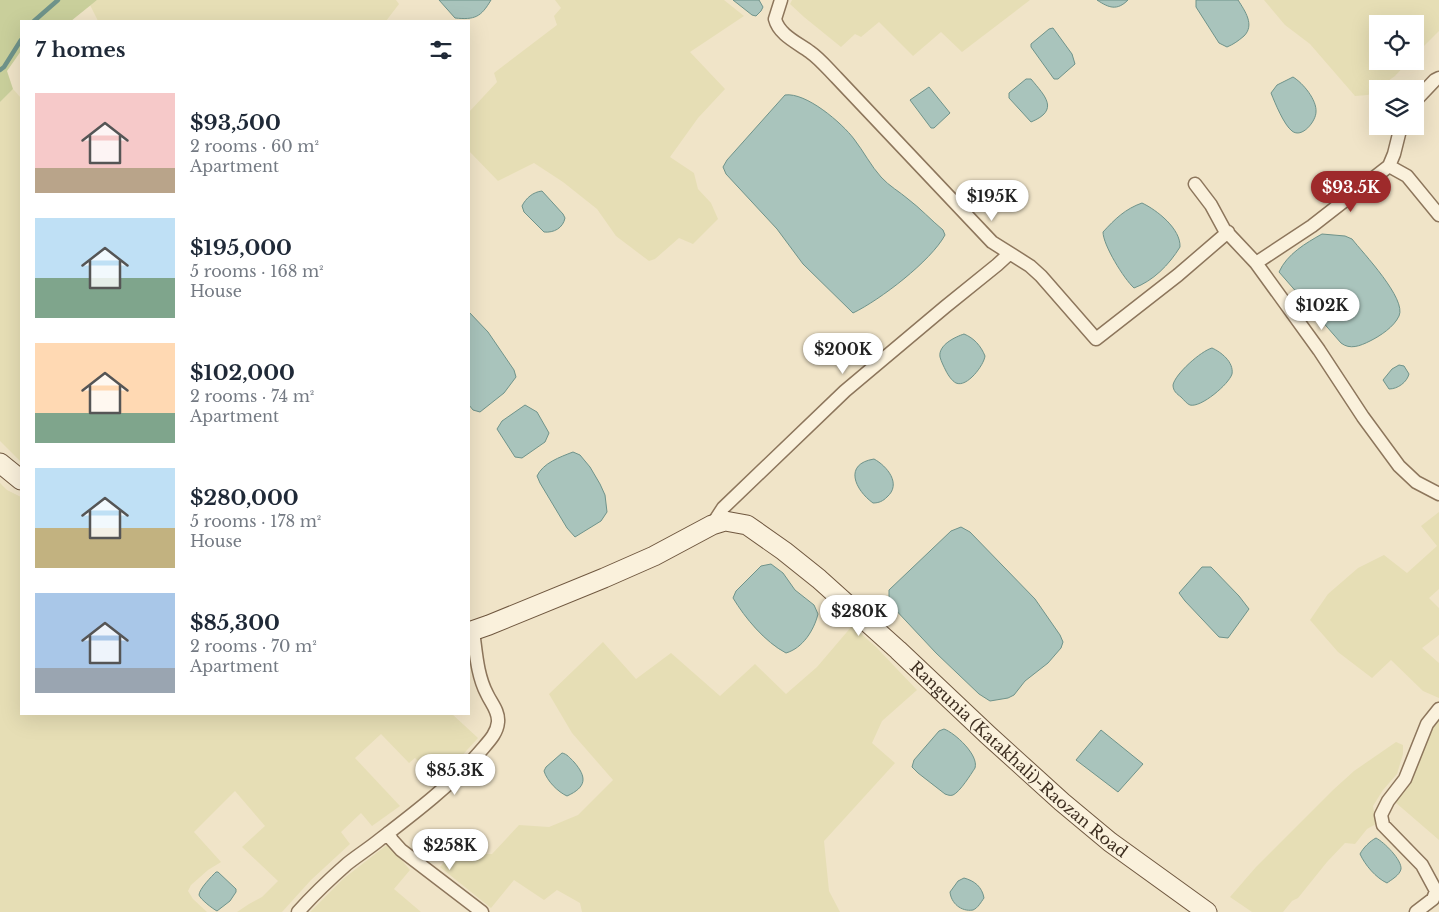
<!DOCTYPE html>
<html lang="en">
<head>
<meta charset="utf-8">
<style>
	:root { --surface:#fff; --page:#f6f6f7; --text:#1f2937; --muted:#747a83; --accent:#9e2a2b }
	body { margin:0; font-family:"Libre Baskerville",serif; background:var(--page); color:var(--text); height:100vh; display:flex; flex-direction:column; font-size:19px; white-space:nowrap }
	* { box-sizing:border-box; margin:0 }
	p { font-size:16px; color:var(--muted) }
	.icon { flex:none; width:28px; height:28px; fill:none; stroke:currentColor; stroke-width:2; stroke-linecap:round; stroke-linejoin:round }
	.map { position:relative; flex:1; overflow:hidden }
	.sheet { position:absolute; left:20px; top:20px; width:450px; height:695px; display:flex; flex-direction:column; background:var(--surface); border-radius:0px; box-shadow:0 5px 20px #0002 }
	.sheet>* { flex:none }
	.fabs { position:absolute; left:1369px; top:15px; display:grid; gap:10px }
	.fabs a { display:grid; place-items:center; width:55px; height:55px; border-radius:0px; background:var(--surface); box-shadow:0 5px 20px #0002; font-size:25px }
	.price { position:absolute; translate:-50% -42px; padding:0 11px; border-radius:18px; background:#fff; color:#222; font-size:16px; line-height:32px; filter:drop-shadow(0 1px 2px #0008) }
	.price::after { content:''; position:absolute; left:50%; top:30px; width:15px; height:11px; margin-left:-8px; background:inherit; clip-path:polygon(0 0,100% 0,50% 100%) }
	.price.current { background:var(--accent); color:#fff }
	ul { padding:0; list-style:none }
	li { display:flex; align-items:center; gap:15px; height:125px; padding:0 15px }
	li span { display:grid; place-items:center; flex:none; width:140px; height:100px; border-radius:0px; color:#555 }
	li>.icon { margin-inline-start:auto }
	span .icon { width:60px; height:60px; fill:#fffc; stroke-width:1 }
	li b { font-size:21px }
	h2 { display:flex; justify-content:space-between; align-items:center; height:60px; padding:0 15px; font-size:21px }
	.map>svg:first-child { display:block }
</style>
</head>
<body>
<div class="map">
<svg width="1439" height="912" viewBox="0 0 1439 912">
	<rect width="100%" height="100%" fill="#f0e4c8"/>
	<!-- farmland -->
	<path fill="#e6deb5" d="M 97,0 L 396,0 L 399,4 L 386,21 L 98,21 L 90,5 Z
		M 555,0 L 724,0 L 744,16 L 690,52 L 725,89 L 698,118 L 670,157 L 694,173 L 698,189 L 711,203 L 718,219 L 693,244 L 679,238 L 655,259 L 649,261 L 616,236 L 597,209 L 563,182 L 534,163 L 498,181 L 469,151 L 469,112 L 497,82 L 494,73 L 557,25 L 554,16 L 561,8 Z
		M 792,0 L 1030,0 L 962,52 L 941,32 L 913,56 L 879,22 L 861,37 L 855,34 L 841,47 L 804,17 L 790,4 Z
		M 1264,0 L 1439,0 L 1439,31 L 1415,55 L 1415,24 L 1378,24 L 1378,61 L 1409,61 L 1395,76 L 1368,95 L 1355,96 L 1310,44 L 1285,25 Z
		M 13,89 L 21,98 L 21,462 L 0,441 L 0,102 Z
		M 0,483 L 7,490 L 21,497 L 21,714 L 452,714 L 478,738 L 457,761 L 437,780 L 415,758 L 409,763 L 381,734 L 355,758 L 400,806 L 372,826 L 361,813 L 341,832 L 350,844 L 311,880 L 282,912 L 237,912 L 249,904 L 262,897 L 278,881 L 242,847 L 265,826 L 235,791 L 194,832 L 221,862 L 208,870 L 191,885 L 188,891 L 193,899 L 207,912 L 0,912 Z
		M 1439,512 L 1439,589 L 1429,598 L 1439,608 L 1439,635 L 1422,648 L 1439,663 L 1439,698 L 1423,691 L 1391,660 L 1372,678 L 1338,652 L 1310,620 L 1328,594 L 1358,568 L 1384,555 L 1407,573 L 1437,546 L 1421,526 Z
		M 852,626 L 876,647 L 917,690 L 882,721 L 872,743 L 895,763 L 824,841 L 829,891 L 840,912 L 582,912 L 580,903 L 557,890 L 544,900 L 514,880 L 491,908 L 440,867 L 465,839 L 483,854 L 492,854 L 519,825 L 549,827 L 578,815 L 613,780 L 572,733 L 549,694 L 603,642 L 636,679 L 671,653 L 720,696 L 755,664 L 786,694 L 817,667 Z
		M 1439,717 L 1439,840 L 1395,802 L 1413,775 L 1426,734 Z
		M 1396,742 L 1403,745 L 1403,754 L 1397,774 L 1383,790 L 1373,806 L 1376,824 L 1367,829 L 1355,844 L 1345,843 L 1327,862 L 1298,898 L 1292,901 L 1283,912 L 1252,912 L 1230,897 L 1256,867 L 1333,790 L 1354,771 Z
		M 388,844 L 410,870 L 394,889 L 421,912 L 310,912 L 343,879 Z"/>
	<!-- green -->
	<path fill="#c9cf9b" d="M 0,0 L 97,0 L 71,21 L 21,21 L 21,51 L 7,71 L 13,89 L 0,102 Z"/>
	<!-- water -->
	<path fill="#a9c4bc" stroke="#6f938a" d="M 439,0 L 491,0 C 481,17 475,20 455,18 Z
		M 733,0 L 759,0 L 763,7 L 761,11 L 756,16 L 752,15 Z
		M 1097,0 L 1128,0 C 1117,11 1109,8 1097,0 Z
		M 1196,0 L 1238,0 C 1245,11 1255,25 1244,36 C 1238,41 1234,44 1227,47 L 1219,43 L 1196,7 Z
		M 1053,28 L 1072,54 L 1075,64 L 1058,79 L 1054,79 L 1031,47 L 1031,44 L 1049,29 Z
		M 1293,77 C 1303,83 1317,100 1316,112 C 1316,121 1302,139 1292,131 C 1284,125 1275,103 1271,93 L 1277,85 Z
		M 1026,79 L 1031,79 C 1045,96 1060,110 1031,122 L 1009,98 L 1009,93 Z
		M 929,87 L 950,113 L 934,128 L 931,128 L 910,100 Z
		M 785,95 C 806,92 842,123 854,139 C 864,152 871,166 881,177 C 889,186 900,192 908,199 C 920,208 931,220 943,230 L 945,235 C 931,261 880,300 853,313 L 803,264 L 777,229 L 726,174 L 723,167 L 727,160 Z
		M 542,191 L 563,214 L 565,218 C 563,228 554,233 544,232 L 524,212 L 522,206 C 526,198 533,192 542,191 Z
		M 1142,203 C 1157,210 1181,229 1180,247 C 1169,265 1153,281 1134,288 C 1124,279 1103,245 1103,232 C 1115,219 1125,209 1142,203 Z
		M 1322,234 L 1345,236 L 1352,239 C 1363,253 1407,299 1399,316 C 1394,327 1380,336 1370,341 C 1360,346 1350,350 1341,343 L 1279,272 C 1287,254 1306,243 1322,234 Z
		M 469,312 L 488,332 L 514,370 L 516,377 L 504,393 L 480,412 L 473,410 L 469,405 Z
		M 964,334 C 974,338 981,346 985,356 C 984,365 967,388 956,383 C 952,381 948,375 946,371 C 944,367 941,361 940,357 C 938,345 955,337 964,334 Z
		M 1212,348 C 1221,352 1234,362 1232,374 C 1229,384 1201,408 1190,405 C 1187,404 1184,400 1181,397 C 1177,394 1173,391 1173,385 C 1175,374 1201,351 1212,348 Z
		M 1399,365 L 1404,366 L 1409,374 C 1407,382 1398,389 1389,389 L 1383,380 L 1392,369 Z
		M 525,405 L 537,412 L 549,433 L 545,442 L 522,458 L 515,457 L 497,429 L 502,421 Z
		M 573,452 L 580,455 L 590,467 L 600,484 L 605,495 L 607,512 L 601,521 L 575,537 L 567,528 L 540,483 L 537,476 C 543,463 560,457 573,452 Z
		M 874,459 C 887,466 902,484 887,497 C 883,501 879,503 873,503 C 855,490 843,464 874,459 Z
		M 961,527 L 970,532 L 1035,599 L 1060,635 L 1063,642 L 1061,648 L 1048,663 L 1025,681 L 1014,695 L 1008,698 L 990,701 L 979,694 L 936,653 L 892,606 L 889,598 L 889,590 L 951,531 Z
		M 771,564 L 783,573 L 795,590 L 814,605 L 818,614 C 814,630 803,648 786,653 C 765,642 745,618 733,598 L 736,591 L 761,566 Z
		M 1202,567 L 1211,567 L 1239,596 L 1249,609 L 1228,638 L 1219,637 L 1185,601 L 1179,593 Z
		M 944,729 C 955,733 979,755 975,768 C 971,774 960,792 953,795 C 950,796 948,795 945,794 L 918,773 L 912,767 L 914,760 L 939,731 Z
		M 1101,730 L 1143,764 L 1118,792 L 1076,760 Z
		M 562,753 C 567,754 570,758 574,762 C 587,777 587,787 567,796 C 558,792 547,781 544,771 L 546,767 Z
		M 1376,838 C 1384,842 1402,860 1401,869 C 1400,875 1391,880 1387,883 C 1376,878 1365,865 1360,854 C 1363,848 1370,841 1376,838 Z
		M 216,872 L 218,872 L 236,889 L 236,892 L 230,901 L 217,911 C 213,909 200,899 199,895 C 199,889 212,876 216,872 Z
		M 964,878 C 975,881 982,887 984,898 C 981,902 978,908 973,910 C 961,912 951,903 950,892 L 958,881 Z"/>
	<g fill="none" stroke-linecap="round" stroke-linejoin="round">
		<!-- stream -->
		<path stroke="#6f938a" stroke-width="4.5" d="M 34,21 L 58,0
			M 0,70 L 4,67 L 21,40"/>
		<defs>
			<path id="minor" d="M 781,0 L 775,19 C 779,35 798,43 810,52 C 820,59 828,69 836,77 L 992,242 L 1030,266 L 1041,276 L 1096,339 L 1178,275 L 1228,232
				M 1415,101 L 1435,80 L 1439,78
				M 1389,166 L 1407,176 L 1439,215
				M 1195,184 L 1211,205 L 1224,229 L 1256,263 L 1319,350 L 1363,417 L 1399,466 L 1416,482 L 1439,494
				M 1256,263 L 1312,226 L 1389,166 L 1394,154 L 1401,126
				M 712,525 L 723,508 L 845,391 L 945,307 L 997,265 L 1009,254
				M 388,833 L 392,840 L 401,850 L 482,912
				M 298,912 C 313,895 330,879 347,864 C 357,856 368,849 378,841 C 413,814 449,787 478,754 C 486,744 497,735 498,722 C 499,711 491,703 487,694 C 477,675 476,652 473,631
				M 1416,912 L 1433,899 L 1436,891 L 1422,865 L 1383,825 L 1381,815 L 1388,801 L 1405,779 L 1427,724 L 1439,709"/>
			<g id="secondary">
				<path d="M 0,463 L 21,480"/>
				<path id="s1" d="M 469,632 L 489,625 L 604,578 L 654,556 L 712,525 L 725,521 L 747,525 L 784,551 L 819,579 L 898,650 L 988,735 L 1062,802 L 1110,842 L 1207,912"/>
			</g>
		</defs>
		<!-- minor casing -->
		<use href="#minor" stroke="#8d765c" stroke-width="15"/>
		<!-- secondary casing -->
		<use href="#secondary" stroke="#6f573f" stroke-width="21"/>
		<!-- minor -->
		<use href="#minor" stroke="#faf1dc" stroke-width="12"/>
		<!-- secondary -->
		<use href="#secondary" stroke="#faf1dc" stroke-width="19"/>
	</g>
	<g text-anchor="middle" stroke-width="5" stroke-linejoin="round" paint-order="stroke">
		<!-- street labels -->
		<g font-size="16" fill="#3d2e20" stroke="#f7eed8">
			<text dy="6" stroke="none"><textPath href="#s1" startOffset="661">Rangunia (Katakhali)-Raozan Road</textPath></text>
		</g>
	</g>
</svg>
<div class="fabs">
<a><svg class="icon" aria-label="locate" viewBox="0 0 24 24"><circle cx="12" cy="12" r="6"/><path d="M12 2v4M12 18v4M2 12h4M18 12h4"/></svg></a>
<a><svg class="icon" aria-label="layers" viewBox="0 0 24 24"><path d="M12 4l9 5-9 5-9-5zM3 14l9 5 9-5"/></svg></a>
</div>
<b class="price current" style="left:1351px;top:213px">$93.5K</b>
<b class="price" style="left:992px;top:222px">$195K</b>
<b class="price" style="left:1322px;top:331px">$102K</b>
<b class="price" style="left:843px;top:375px">$200K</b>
<b class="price" style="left:859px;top:637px">$280K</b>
<b class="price" style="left:455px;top:796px">$85.3K</b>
<b class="price" style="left:450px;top:871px">$258K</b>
<section class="sheet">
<h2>7 homes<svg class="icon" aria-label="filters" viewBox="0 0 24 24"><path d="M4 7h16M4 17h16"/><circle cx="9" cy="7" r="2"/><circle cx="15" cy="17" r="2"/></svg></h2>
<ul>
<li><span style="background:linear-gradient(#f6c9c9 75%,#b9a48a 0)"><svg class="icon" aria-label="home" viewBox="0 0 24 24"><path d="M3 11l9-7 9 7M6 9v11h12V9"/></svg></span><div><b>$93,500</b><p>2 rooms · 60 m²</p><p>Apartment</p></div></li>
<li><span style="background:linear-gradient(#bfe0f5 60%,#7fa58c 0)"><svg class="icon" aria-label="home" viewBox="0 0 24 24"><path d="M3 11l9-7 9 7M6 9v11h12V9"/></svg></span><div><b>$195,000</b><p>5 rooms · 168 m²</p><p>House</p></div></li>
<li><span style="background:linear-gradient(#ffd9b3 70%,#7fa58c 0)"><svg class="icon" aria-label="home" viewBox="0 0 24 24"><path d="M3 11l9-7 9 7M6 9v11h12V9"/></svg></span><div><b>$102,000</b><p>2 rooms · 74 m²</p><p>Apartment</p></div></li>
<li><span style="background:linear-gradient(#bfe0f5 60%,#c2b280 0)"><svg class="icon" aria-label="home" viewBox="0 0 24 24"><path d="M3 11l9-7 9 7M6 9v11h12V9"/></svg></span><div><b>$280,000</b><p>5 rooms · 178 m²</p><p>House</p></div></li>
<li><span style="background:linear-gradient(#a9c7e8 75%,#9aa5b1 0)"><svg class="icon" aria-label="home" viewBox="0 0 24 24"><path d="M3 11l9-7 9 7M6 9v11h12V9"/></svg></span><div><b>$85,300</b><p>2 rooms · 70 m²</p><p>Apartment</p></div></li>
</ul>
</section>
</div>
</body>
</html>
